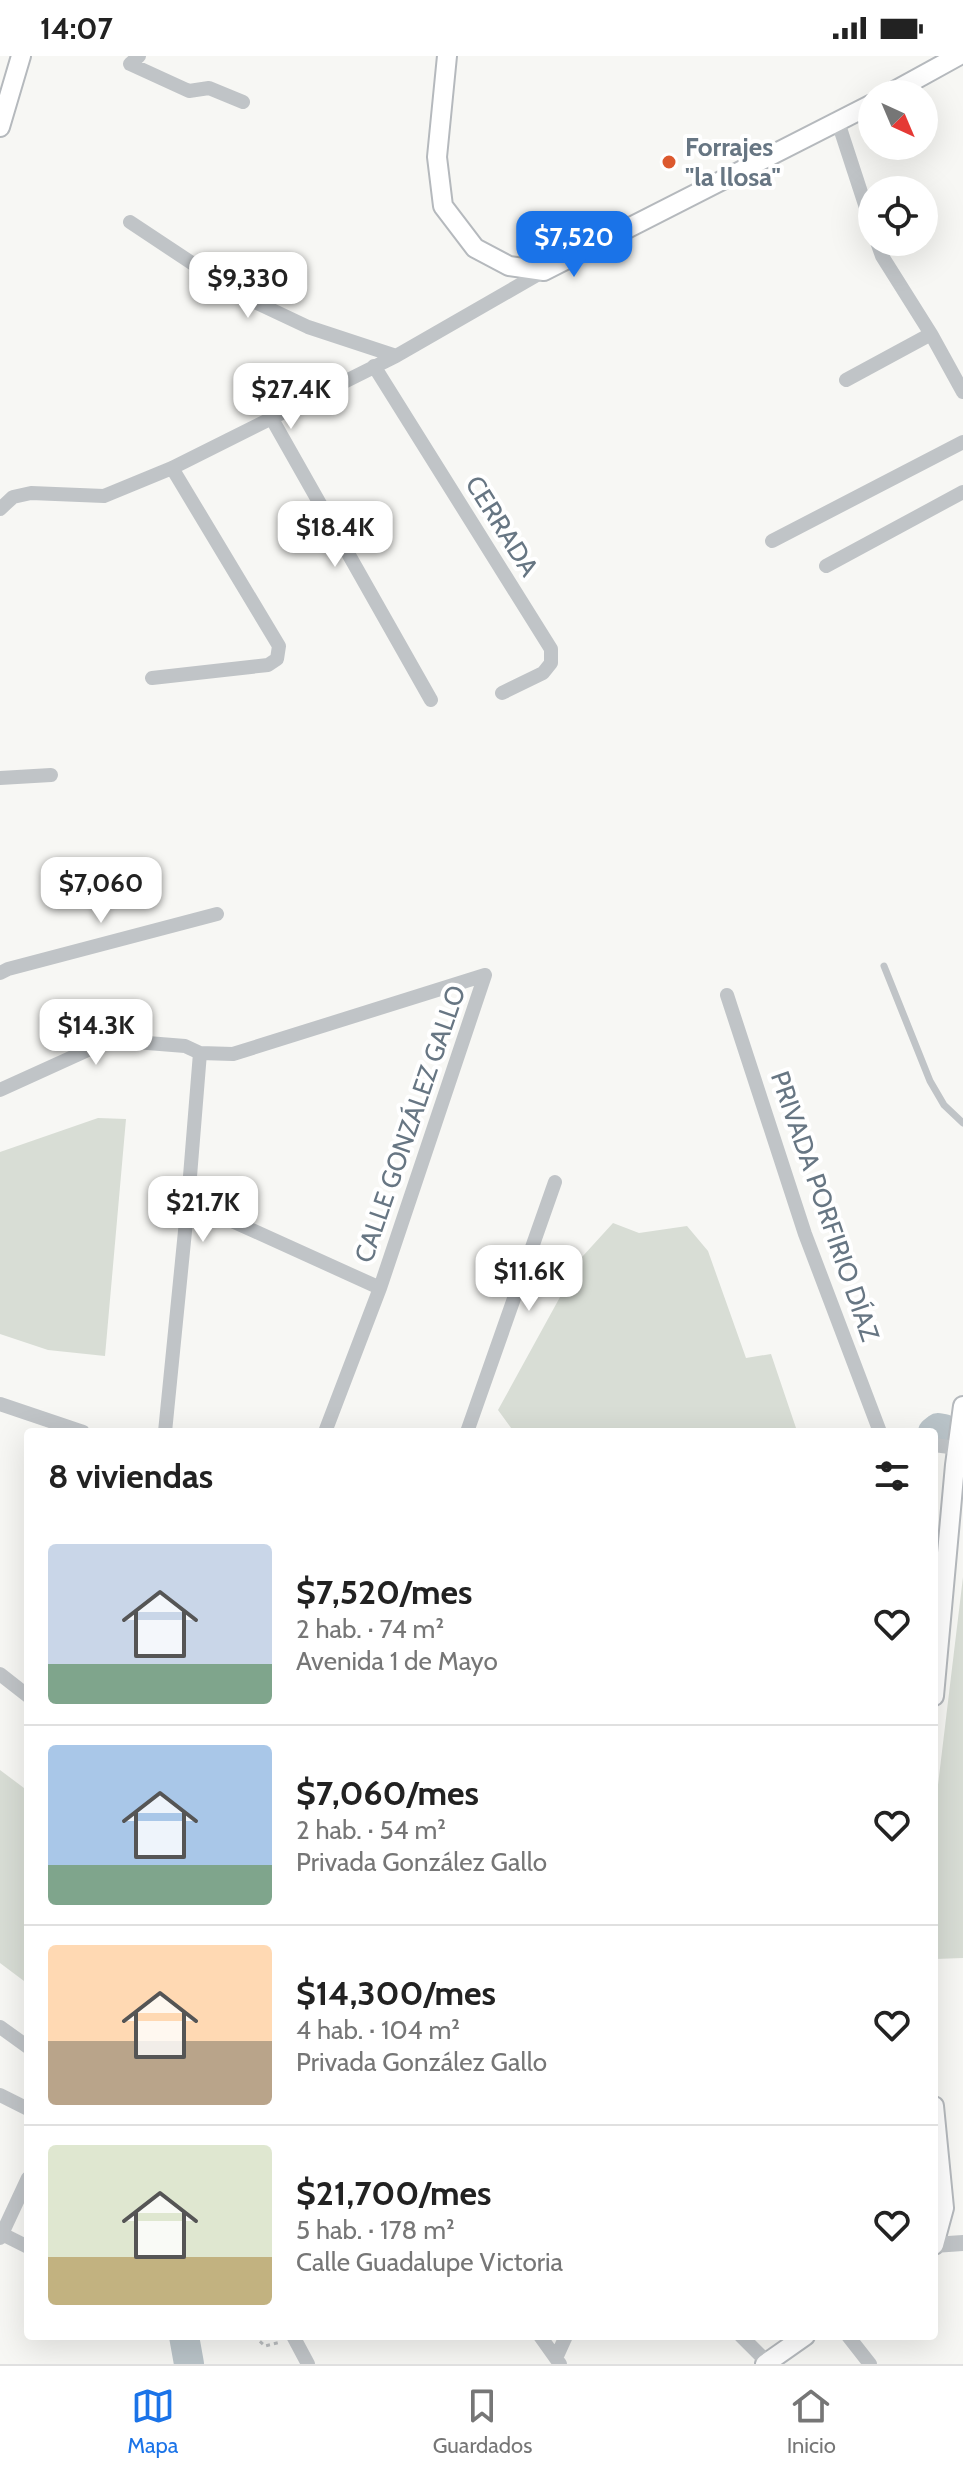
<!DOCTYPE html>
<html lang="es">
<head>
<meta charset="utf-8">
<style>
	:root { --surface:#fff; --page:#f2f2f2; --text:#222; --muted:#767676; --line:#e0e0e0; --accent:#1a73e8 }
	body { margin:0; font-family:Cabin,sans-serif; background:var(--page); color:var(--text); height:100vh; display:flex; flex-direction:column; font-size:30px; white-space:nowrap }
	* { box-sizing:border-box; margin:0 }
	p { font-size:26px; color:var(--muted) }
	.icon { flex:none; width:44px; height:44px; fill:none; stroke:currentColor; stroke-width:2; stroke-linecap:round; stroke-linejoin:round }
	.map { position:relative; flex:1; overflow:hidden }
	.sheet { position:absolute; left:24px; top:1372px; width:914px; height:912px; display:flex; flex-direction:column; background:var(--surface); border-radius:8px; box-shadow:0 8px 32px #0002 }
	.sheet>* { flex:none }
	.needle { width:52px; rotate:136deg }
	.tools { position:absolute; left:858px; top:24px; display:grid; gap:16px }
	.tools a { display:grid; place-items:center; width:80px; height:80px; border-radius:50%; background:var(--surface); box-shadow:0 8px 32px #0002; font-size:40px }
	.price { position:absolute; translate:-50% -68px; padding:0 18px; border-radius:16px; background:#fff; color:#222; font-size:26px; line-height:52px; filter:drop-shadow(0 2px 4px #0008) }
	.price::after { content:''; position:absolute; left:50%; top:48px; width:24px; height:18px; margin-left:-12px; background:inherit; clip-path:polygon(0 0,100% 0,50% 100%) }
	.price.selected { background:var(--accent); color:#fff }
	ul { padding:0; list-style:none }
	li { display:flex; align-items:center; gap:24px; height:200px; padding:0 24px }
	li+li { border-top:2px solid var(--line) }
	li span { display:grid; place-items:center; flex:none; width:224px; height:160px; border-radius:8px; color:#555 }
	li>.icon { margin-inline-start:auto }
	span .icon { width:96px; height:96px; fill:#fffc; stroke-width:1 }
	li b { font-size:34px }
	h2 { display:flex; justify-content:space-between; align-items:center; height:96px; padding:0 24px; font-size:34px }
	.status { display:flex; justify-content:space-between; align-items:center; height:56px; padding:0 40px; background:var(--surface); direction:ltr }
	.status svg { height:22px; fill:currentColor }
	.dock { display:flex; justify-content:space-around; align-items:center; height:112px; border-top:2px solid var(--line); background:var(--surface); font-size:22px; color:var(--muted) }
	.dock a { display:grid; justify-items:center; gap:4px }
	.dock .selected { color:var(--accent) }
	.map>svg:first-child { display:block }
</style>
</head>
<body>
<div class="status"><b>14:07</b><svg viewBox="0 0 49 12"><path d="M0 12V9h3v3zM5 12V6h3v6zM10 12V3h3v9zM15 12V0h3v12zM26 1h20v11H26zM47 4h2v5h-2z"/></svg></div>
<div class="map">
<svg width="963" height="2308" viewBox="0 0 963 2308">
	<rect width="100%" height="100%" fill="#f7f7f4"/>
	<!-- green -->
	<path fill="#d8ddd5" d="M 98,1062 L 126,1063 L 105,1300 L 48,1294 L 0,1278 L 0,1096 Z
		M 613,1167 L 639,1177 L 687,1170 L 708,1195 L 746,1302 L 771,1298 L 796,1372 L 786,1376 L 514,1376 L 498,1354 L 582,1201 Z
		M 963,1521 L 963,1902 L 935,1903 L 934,1762 Z
		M 0,1714 L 28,1735 L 28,1928 L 0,1907 Z"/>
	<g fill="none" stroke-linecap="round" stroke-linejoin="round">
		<!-- river -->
		<path stroke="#b9c3c8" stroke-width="30" d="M 933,1376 L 938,1372 L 944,1373
			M 184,2280 L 189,2308"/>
		<defs>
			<path id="secondary" d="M 447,0 L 437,101 L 443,150 L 475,192 L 509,210 L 544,215 L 872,48
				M 889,38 L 958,0
				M 0,71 L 21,0
				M 934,1640 L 955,1409 L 963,1350
				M 934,2050 L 944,2152 L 934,2189
				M 765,2308 L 805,2280"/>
		</defs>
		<!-- secondary casing -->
		<use href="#secondary" stroke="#b5b9bd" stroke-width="22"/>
		<!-- path -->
		<path stroke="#babdbf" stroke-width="3" stroke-dasharray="4 4" stroke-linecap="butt" d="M 254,2280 L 265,2290 L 281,2286"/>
		<!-- service -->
		<path stroke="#c0c4c7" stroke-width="7" d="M 884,910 L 930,1025 L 944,1049 L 963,1067"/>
		<!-- minor -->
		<path stroke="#c0c4c7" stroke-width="14" d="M 139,0 L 130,8 L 189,35 L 209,32 L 243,46
			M 838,66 L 872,170
			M 130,166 L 240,239 L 308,271 L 396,300
			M 877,186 L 882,200 L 931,278 L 963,336
			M 374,310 L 551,593 L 551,607 L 543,617 L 502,637
			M 846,324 L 931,278
			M 272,363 L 431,644
			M 0,453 L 13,441 L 31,437 L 104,440 L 172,412 L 396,300 L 544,215
			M 772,485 L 963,386
			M 826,510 L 963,436
			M 152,622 L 268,609 L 277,603 L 279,590 L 172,412
			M 0,722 L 51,719
			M 0,917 L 8,913 L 217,858
			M 727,939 L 805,1178 L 880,1376
			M 0,1034 L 110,984 L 185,990 L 200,997 L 233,998 L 485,919
			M 188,1145 L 380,1232
			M 0,1348 L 83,1376
			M 165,1376 L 188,1145 L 200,997
			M 325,1376 L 380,1232 L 485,919
			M 467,1376 L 555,1126
			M 934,1389 L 957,1392
			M 0,1618 L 28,1640
			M 0,1971 L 28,1991
			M 0,2039 L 28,2053
			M 0,2177 L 28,2191
			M 0,2182 L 28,2122
			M 293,2280 L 308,2308
			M 540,2280 L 560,2308
			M 741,2280 L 767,2306
			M 848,2280 L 870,2308
			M 556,2302 L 566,2280"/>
		<!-- tertiary -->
		<path stroke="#c0c4c7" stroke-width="16" d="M 934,2189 L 963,2187"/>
		<!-- secondary -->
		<use href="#secondary" stroke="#fff" stroke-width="18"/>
	</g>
	<!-- markers -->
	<circle fill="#dc592e" stroke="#fff" stroke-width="3" cx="669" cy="106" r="8"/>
	<g text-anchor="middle" stroke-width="8" stroke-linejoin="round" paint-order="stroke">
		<!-- poi labels -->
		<g font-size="26" font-weight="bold" fill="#677683" stroke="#fff" text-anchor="start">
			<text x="685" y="100">Forrajes<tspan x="685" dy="30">"la llosa"</tspan></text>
		</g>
		<!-- street labels -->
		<g font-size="26" fill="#677683" stroke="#fff">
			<text transform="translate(502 470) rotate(58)" y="9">CERRADA</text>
			<text transform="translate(410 1068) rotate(-71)" y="9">CALLE GONZÁLEZ GALLO</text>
			<text transform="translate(825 1150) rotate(71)" y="9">PRIVADA PORFIRIO DÍAZ</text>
		</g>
	</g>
</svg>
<div class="tools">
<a><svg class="needle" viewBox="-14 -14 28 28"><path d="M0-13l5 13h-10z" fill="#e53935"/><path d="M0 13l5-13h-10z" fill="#767676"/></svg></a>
<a><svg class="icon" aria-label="locate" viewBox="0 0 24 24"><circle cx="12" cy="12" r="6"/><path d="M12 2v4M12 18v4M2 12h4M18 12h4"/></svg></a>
</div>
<b class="price selected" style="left:574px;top:223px">$7,520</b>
<b class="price" style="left:248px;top:264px">$9,330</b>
<b class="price" style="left:291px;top:375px">$27.4K</b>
<b class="price" style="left:335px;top:513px">$18.4K</b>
<b class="price" style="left:101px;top:869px">$7,060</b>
<b class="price" style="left:96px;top:1011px">$14.3K</b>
<b class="price" style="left:203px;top:1188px">$21.7K</b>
<b class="price" style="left:529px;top:1257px">$11.6K</b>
<section class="sheet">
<h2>8 viviendas<svg class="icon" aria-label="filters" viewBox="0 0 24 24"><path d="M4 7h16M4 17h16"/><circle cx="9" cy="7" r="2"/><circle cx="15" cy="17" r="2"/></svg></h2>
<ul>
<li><span style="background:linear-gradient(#c9d6e8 75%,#7fa58c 0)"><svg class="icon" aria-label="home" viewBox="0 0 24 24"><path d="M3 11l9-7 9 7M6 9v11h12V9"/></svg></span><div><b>$7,520/mes</b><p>2 hab. · 74 m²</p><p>Avenida 1 de Mayo</p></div><svg class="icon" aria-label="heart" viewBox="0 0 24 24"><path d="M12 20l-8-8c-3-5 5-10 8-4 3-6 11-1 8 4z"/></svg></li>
<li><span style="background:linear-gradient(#a9c7e8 75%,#7fa58c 0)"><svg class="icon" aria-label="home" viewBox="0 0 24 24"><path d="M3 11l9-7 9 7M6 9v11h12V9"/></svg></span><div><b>$7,060/mes</b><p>2 hab. · 54 m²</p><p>Privada González Gallo</p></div><svg class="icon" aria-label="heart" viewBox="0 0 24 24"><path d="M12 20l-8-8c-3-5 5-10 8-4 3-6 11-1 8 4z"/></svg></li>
<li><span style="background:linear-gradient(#ffd9b3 60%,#b9a48a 0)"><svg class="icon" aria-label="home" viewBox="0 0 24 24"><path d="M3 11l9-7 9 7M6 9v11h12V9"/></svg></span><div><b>$14,300/mes</b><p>4 hab. · 104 m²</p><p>Privada González Gallo</p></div><svg class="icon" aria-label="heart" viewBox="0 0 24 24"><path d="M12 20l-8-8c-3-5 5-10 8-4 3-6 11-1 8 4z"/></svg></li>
<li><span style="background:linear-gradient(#dfe7d0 70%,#c2b280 0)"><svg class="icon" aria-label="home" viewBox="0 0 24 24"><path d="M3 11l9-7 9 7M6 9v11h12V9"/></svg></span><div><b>$21,700/mes</b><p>5 hab. · 178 m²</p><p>Calle Guadalupe Victoria</p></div><svg class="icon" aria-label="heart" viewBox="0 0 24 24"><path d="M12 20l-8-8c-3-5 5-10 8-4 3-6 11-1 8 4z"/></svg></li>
</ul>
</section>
</div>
<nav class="dock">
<a class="selected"><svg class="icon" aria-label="map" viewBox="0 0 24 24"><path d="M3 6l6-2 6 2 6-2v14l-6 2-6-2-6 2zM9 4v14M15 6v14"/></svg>Mapa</a>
<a><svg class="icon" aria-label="saved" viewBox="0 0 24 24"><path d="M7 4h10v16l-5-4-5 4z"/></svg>Guardados</a>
<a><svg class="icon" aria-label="home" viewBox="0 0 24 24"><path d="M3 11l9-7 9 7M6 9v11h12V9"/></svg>Inicio</a>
</nav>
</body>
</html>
